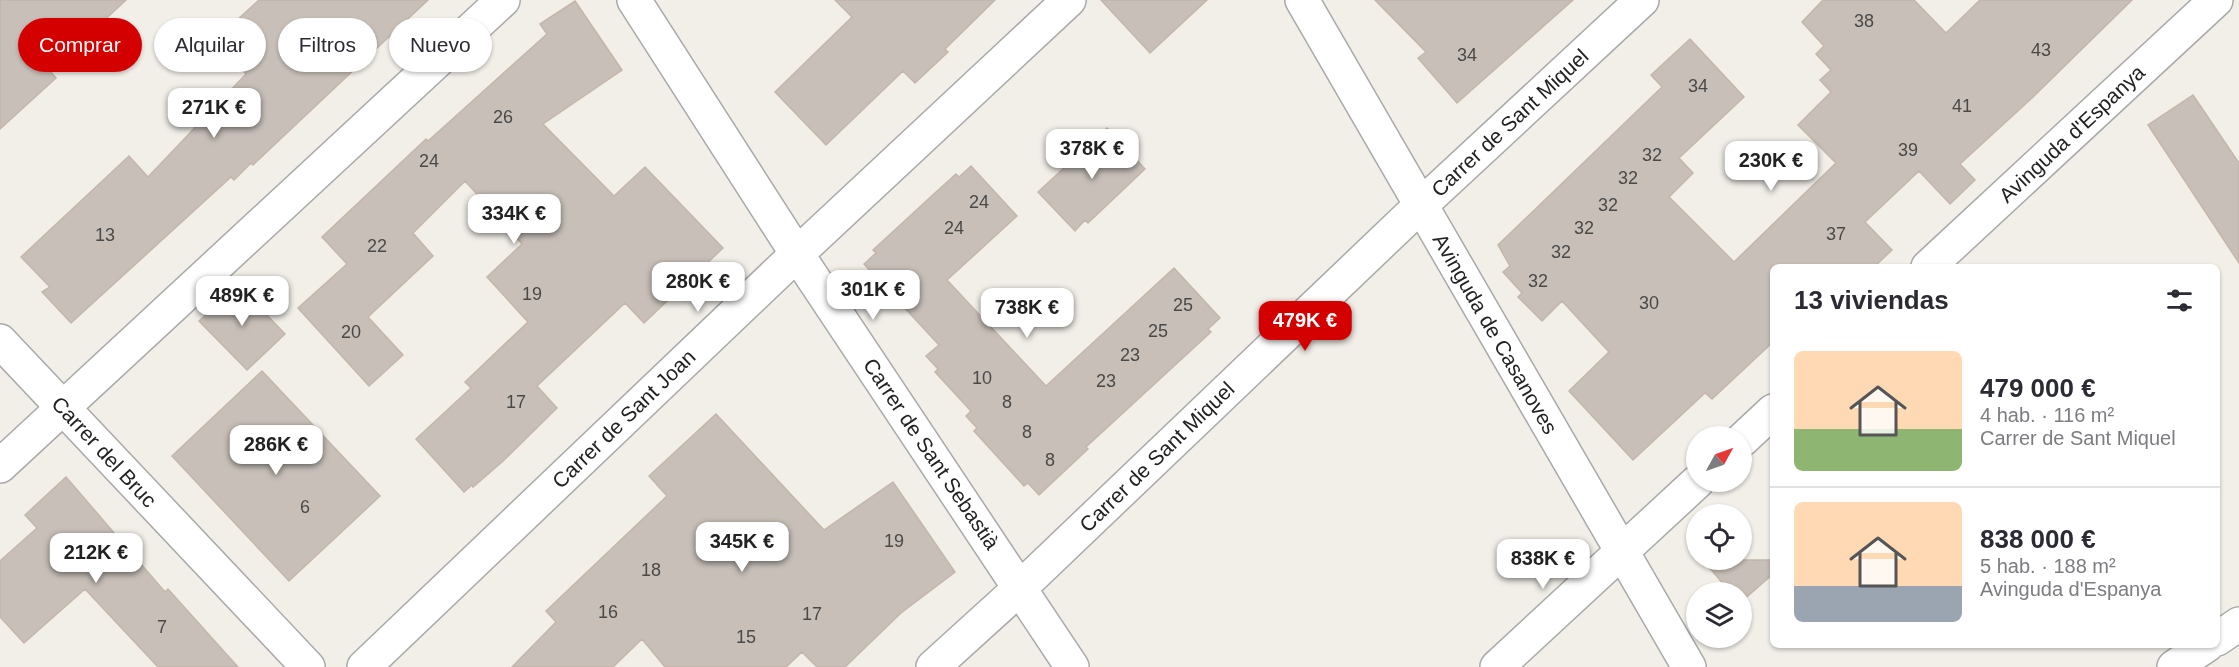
<!DOCTYPE html>
<html lang="es">
<head>
<meta charset="utf-8">
<style>
	:root { --surface:#fff; --page:#f7f7f7; --text:#2b2b33; --muted:#7c7c81; --line:#e1e1e2; --accent:#d40000 }
	body { margin:0; font-family:Arial,sans-serif; background:var(--page); color:var(--text); height:100vh; display:flex; flex-direction:column; font-size:22px; white-space:nowrap }
	* { box-sizing:border-box; margin:0 }
	p { font-size:20px; color:var(--muted) }
	.icon { flex:none; width:33px; height:33px; fill:none; stroke:currentColor; stroke-width:2; stroke-linecap:round; stroke-linejoin:round }
	.map { position:relative; flex:1; overflow:hidden }
	.drawer { position:absolute; left:1770px; top:264px; width:450px; height:384px; display:flex; flex-direction:column; background:var(--surface); border-radius:9px; box-shadow:0 2px 4px #0004 }
	.drawer>* { flex:none }
	.banner { position:absolute; left:18px; top:18px; width:570px; height:54px; display:flex; gap:12px }
	.needle { width:39px; rotate:50deg }
	.tools { position:absolute; left:1686px; top:426px; display:grid; gap:12px }
	.tools a { display:grid; place-items:center; width:66px; height:66px; border-radius:50%; background:var(--surface); box-shadow:0 2px 4px #0004; font-size:30px }
	.price { position:absolute; translate:-50% -51px; padding:0 14px; border-radius:12px; background:#fff; color:#222; font-size:20px; line-height:39px; filter:drop-shadow(0 2px 3px #0008) }
	.price::after { content:''; position:absolute; left:50%; top:36px; width:18px; height:14px; margin-left:-9px; background:inherit; clip-path:polygon(0 0,100% 0,50% 100%) }
	.price.current { background:var(--accent); color:#fff }
	ul { padding:0; list-style:none }
	li { display:flex; align-items:center; gap:18px; height:150px; padding:0 24px }
	li+li { border-top:2px solid var(--line) }
	li span { display:grid; place-items:center; flex:none; width:168px; height:120px; border-radius:9px; color:#555 }
	li>.icon { margin-inline-start:auto }
	span .icon { width:72px; height:72px; fill:#fffc; stroke-width:1 }
	li b { font-size:26px }
	h2 { display:flex; justify-content:space-between; align-items:center; height:72px; padding:0 24px; font-size:26px }
	.chip { padding:0 21px; border-radius:27px; background:var(--surface); box-shadow:0 2px 4px #0004; font-size:21px; line-height:54px }
	.chip.current { background:var(--accent); color:#fff }
	.map>svg:first-child { display:block }
</style>
</head>
<body>
<div class="map">
<svg width="2239" height="667" viewBox="0 0 2239 667">
	<rect width="100%" height="100%" fill="#f2efe9"/>
	<!-- building -->
	<path fill="#c7bfb8" stroke="#c4b6ab" stroke-width="1.5" d="M 0,0 L 126,0 L 50,71 L 56,78 L 0,129 Z
		M 259,0 L 428,0 L 253,165 L 251,163 L 234,180 L 231,177 L 71,323 L 42,292 L 50,287 L 21,257 L 129,156 L 148,177 L 246,74 L 215,40 Z
		M 835,0 L 995,0 L 945,49 L 948,52 L 915,83 L 903,71 L 826,145 L 775,92 L 852,17 Z
		M 1101,0 L 1207,0 L 1150,53 Z
		M 1375,0 L 1573,0 L 1457,103 L 1418,58 L 1426,52 Z
		M 1823,0 L 1914,0 L 1946,33 L 1980,0 L 2132,0 L 2032,98 L 1960,164 L 1975,180 L 1950,204 L 1919,171 L 1865,222 L 1892,250 L 1874,267 L 1773,267 L 1773,342 L 1712,399 L 1705,393 L 1633,460 L 1569,391 L 1609,352 L 1562,301 L 1542,321 L 1518,297 L 1522,293 L 1503,272 L 1510,266 L 1498,245 L 1662,87 L 1651,75 L 1690,39 L 1744,97 L 1679,158 L 1693,173 L 1669,197 L 1734,262 L 1836,163 L 1798,125 L 1831,92 L 1820,80 L 1831,70 L 1816,54 L 1824,46 L 1802,22 Z
		M 575,1 L 622,70 L 543,124 L 614,196 L 645,167 L 723,248 L 644,323 L 625,303 L 537,386 L 557,408 L 502,462 L 473,487 L 472,485 L 464,492 L 416,439 L 471,388 L 465,382 L 528,322 L 487,277 L 522,244 L 465,181 L 413,233 L 433,256 L 368,317 L 403,355 L 369,386 L 298,308 L 347,264 L 322,237 L 426,139 L 428,141 L 547,34 L 540,24 Z
		M 2193,95 L 2239,163 L 2239,263 L 2148,125 Z
		M 1107,128 L 1145,169 L 1088,223 L 1085,220 L 1075,231 L 1038,192 Z
		M 971,166 L 1017,216 L 947,280 L 1046,386 L 1174,268 L 1220,318 L 1208,329 L 1211,332 L 1086,447 L 1088,449 L 1039,495 L 1028,483 L 1024,486 L 974,431 L 977,428 L 966,416 L 971,411 L 935,372 L 938,369 L 926,356 L 939,345 L 864,264 L 876,253 L 873,250 L 936,192 L 956,174 L 959,177 Z
		M 238,285 L 285,334 L 247,370 L 199,321 Z
		M 262,371 L 380,496 L 289,581 L 172,456 Z
		M 716,414 L 824,530 L 893,482 L 955,572 L 901,613 L 845,667 L 817,667 L 802,652 L 786,667 L 665,667 L 642,639 L 613,667 L 512,667 L 556,622 L 546,611 L 667,496 L 649,476 Z
		M 66,477 L 165,592 L 168,589 L 238,667 L 158,667 L 85,589 L 24,643 L 0,617 L 0,561 L 37,528 L 25,515 Z
		M 1703,560 L 1773,560 L 1773,574 L 1742,601 L 1742,592 L 1730,592 Z"/>
	<g fill="none" stroke-linecap="round" stroke-linejoin="round">
		<defs>
			<path id="minor" d="M 634,0 L 797,254 L 1072,667
				M 1302,0 L 1689,667
				M 1928,267 L 2216,0
				M 0,341 L 308,667
				M 1742,440 L 1773,411
				M 0,466 L 503,0
				M 2217,639 L 2239,624
				M 364,667 L 797,254 L 1069,0
				M 933,667 L 1020,588 L 1420,206 L 1642,0
				M 1497,667 L 1697,482
				M 2174,667 L 2207,645"/>
		</defs>
		<!-- minor casing -->
		<use href="#minor" stroke="#a9a9a9" stroke-width="36"/>
		<!-- minor -->
		<use href="#minor" stroke="#fff" stroke-width="33"/>
	</g>
	<g text-anchor="middle" stroke-width="4.5" stroke-linejoin="round" paint-order="stroke">
		<!-- number labels -->
		<g font-size="18" fill="#4b4948">
			<text x="1864" y="27">38</text>
			<text x="2041" y="56">43</text>
			<text x="1467" y="61">34</text>
			<text x="1698" y="92">34</text>
			<text x="1962" y="112">41</text>
			<text x="503" y="123">26</text>
			<text x="1908" y="156">39</text>
			<text x="1652" y="161">32</text>
			<text x="429" y="167">24</text>
			<text x="1628" y="184">32</text>
			<text x="979" y="208">24</text>
			<text x="1608" y="211">32</text>
			<text x="954" y="234">24</text>
			<text x="1584" y="234">32</text>
			<text x="1836" y="240">37</text>
			<text x="105" y="241">13</text>
			<text x="377" y="252">22</text>
			<text x="1561" y="258">32</text>
			<text x="1538" y="287">32</text>
			<text x="532" y="300">19</text>
			<text x="1649" y="309">30</text>
			<text x="1183" y="311">25</text>
			<text x="1158" y="337">25</text>
			<text x="351" y="338">20</text>
			<text x="1130" y="361">23</text>
			<text x="982" y="384">10</text>
			<text x="1106" y="387">23</text>
			<text x="516" y="408">17</text>
			<text x="1007" y="408">8</text>
			<text x="1027" y="438">8</text>
			<text x="1050" y="466">8</text>
			<text x="305" y="513">6</text>
			<text x="894" y="547">19</text>
			<text x="651" y="576">18</text>
			<text x="608" y="618">16</text>
			<text x="812" y="620">17</text>
			<text x="162" y="633">7</text>
			<text x="746" y="643">15</text>
		</g>
		<!-- street labels -->
		<g font-size="21" fill="#222" stroke="#fff">
			<text transform="translate(1510 123) rotate(-43)" y="7">Carrer de Sant Miquel</text>
			<text transform="translate(2072 134) rotate(-43)" y="7">Avinguda d'Espanya</text>
			<text transform="translate(1495 334) rotate(60)" y="7">Avinguda de Casanoves</text>
			<text transform="translate(624 419) rotate(-44)" y="7">Carrer de Sant Joan</text>
			<text transform="translate(104 452) rotate(47)" y="7">Carrer del Bruc</text>
			<text transform="translate(931 454) rotate(56)" y="7">Carrer de Sant Sebastià</text>
			<text transform="translate(1157 457) rotate(-44)" y="7">Carrer de Sant Miquel</text>
		</g>
	</g>
</svg>
<div class="tools">
<a><svg class="needle" viewBox="-14 -14 28 28"><path d="M0-13l5 13h-10z" fill="#e53935"/><path d="M0 13l5-13h-10z" fill="#7c7c81"/></svg></a>
<a><svg class="icon" aria-label="locate" viewBox="0 0 24 24"><circle cx="12" cy="12" r="6"/><path d="M12 2v4M12 18v4M2 12h4M18 12h4"/></svg></a>
<a><svg class="icon" aria-label="layers" viewBox="0 0 24 24"><path d="M12 4l9 5-9 5-9-5zM3 14l9 5 9-5"/></svg></a>
</div>
<b class="price" style="left:214px;top:139px">271K €</b>
<b class="price" style="left:1092px;top:180px">378K €</b>
<b class="price" style="left:1771px;top:192px">230K €</b>
<b class="price" style="left:514px;top:245px">334K €</b>
<b class="price" style="left:698px;top:313px">280K €</b>
<b class="price" style="left:873px;top:321px">301K €</b>
<b class="price" style="left:242px;top:327px">489K €</b>
<b class="price" style="left:1027px;top:339px">738K €</b>
<b class="price current" style="left:1305px;top:352px">479K €</b>
<b class="price" style="left:276px;top:476px">286K €</b>
<b class="price" style="left:742px;top:573px">345K €</b>
<b class="price" style="left:96px;top:584px">212K €</b>
<b class="price" style="left:1543px;top:590px">838K €</b>
<div class="banner">
<a class="chip current">Comprar</a>
<a class="chip">Alquilar</a>
<a class="chip">Filtros</a>
<a class="chip">Nuevo</a>
</div>
<section class="drawer">
<h2>13 viviendas<svg class="icon" aria-label="filters" viewBox="0 0 24 24"><path d="M4 7h16M4 17h16"/><circle cx="9" cy="7" r="2"/><circle cx="15" cy="17" r="2"/></svg></h2>
<ul>
<li><span style="background:linear-gradient(#ffd9b3 65%,#8fb573 0)"><svg class="icon" aria-label="home" viewBox="0 0 24 24"><path d="M3 11l9-7 9 7M6 9v11h12V9"/></svg></span><div><b>479 000 €</b><p>4 hab. · 116 m²</p><p>Carrer de Sant Miquel</p></div></li>
<li><span style="background:linear-gradient(#ffd9b3 70%,#9aa5b1 0)"><svg class="icon" aria-label="home" viewBox="0 0 24 24"><path d="M3 11l9-7 9 7M6 9v11h12V9"/></svg></span><div><b>838 000 €</b><p>5 hab. · 188 m²</p><p>Avinguda d'Espanya</p></div></li>
</ul>
</section>
</div>
</body>
</html>
